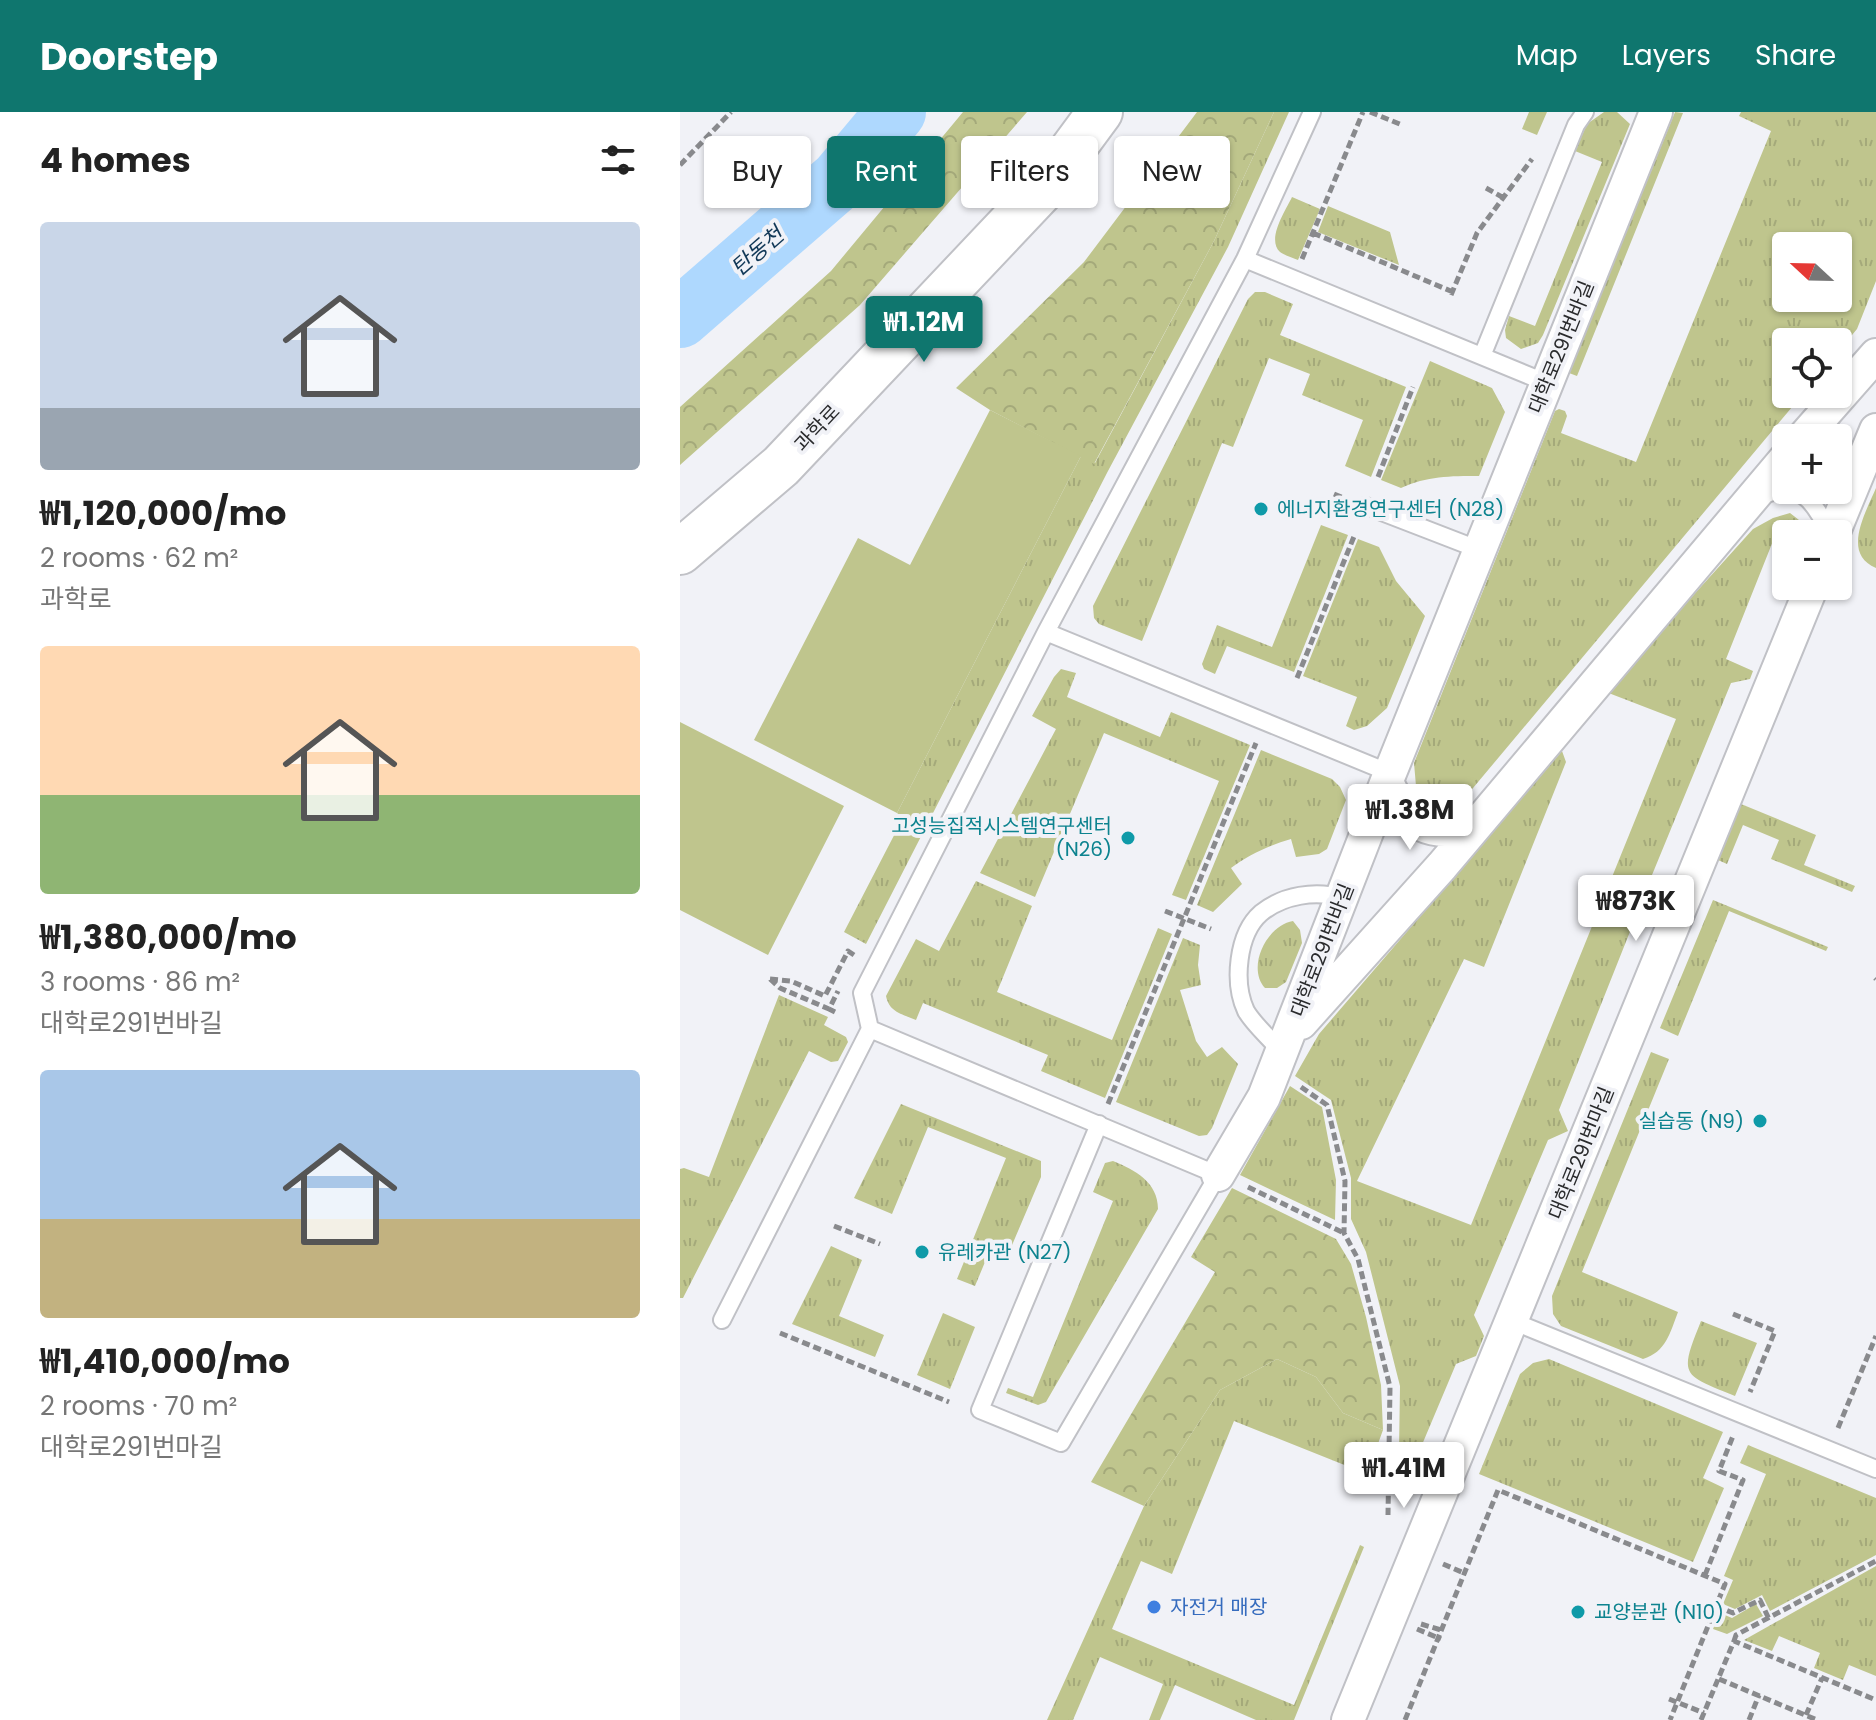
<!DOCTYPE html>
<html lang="en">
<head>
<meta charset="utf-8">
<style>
	:root { --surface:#fff; --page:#f2f2f2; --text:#222; --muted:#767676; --accent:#0f766e }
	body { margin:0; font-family:Poppins,"Noto Sans KR",sans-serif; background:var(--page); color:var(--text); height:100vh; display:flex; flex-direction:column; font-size:30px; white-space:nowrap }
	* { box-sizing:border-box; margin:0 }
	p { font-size:26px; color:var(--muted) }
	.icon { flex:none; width:44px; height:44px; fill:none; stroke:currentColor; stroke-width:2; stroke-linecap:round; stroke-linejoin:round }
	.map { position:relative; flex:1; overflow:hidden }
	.panel { display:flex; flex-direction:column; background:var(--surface); width:680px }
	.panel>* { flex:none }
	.banner { position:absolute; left:24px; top:24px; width:760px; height:72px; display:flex; gap:16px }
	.needle { width:52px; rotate:292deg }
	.fabs { position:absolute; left:1092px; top:120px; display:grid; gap:16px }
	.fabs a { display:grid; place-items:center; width:80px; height:80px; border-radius:8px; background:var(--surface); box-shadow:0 2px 6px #0004; font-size:40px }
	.price { position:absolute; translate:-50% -68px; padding:0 18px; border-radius:8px; background:#fff; color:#222; font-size:26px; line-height:52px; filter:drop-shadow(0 2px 4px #0008) }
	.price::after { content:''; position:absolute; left:50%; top:48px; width:24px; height:18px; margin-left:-12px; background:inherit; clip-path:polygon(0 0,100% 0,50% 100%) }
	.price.current { background:var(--accent); color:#fff }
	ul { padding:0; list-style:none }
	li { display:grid; align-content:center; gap:16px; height:424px; padding:0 40px }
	li span { display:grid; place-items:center; height:248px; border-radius:8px; color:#555 }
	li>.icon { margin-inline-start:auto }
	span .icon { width:144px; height:144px; fill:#fffc; stroke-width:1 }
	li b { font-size:34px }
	h2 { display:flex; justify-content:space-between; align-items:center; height:96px; padding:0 40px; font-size:34px }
	.chip { padding:0 28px; border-radius:8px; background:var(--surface); box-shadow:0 2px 6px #0004; font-size:28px; line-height:72px }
	.chip.current { background:var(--accent); color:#fff }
	header { display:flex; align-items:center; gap:48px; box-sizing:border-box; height:112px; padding:0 40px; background:var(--accent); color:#fff }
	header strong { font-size:38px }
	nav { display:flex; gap:44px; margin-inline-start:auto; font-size:28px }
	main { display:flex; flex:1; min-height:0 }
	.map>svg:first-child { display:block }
</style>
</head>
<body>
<header>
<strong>Doorstep</strong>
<nav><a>Map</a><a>Layers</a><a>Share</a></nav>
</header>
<main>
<section class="panel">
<h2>4 homes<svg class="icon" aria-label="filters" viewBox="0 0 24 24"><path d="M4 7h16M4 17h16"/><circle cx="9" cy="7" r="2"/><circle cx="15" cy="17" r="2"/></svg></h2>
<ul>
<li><span style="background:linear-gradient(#c9d6e8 75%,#9aa5b1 0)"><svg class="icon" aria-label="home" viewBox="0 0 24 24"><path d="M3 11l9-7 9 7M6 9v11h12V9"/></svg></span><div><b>₩1,120,000/mo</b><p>2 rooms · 62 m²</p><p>과학로</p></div></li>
<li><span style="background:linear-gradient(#ffd9b3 60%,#8fb573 0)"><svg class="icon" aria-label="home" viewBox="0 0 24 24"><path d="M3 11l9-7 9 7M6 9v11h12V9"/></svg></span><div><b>₩1,380,000/mo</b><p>3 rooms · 86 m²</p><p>대학로291번바길</p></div></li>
<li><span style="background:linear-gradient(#a9c7e8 60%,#c2b280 0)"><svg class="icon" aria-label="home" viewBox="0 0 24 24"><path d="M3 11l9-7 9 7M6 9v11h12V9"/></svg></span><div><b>₩1,410,000/mo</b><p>2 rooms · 70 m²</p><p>대학로291번마길</p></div></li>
</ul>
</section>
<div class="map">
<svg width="1196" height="1608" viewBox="0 0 1196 1608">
	<defs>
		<pattern id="grass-tufts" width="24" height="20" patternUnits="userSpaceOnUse" patternTransform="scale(2)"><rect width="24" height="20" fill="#bfc58d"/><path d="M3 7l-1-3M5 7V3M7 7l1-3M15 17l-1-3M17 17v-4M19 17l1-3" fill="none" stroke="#a4a97a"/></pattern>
		<pattern id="forest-crowns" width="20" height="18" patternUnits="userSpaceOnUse" patternTransform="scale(2)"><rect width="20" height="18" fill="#bfc58d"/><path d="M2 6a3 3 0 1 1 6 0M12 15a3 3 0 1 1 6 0" fill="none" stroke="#a4a97a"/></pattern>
	</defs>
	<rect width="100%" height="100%" fill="#f1f2f7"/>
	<!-- grass -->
	<path fill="url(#grass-tufts)" fill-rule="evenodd" d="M 594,0 L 609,0 L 548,135 L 428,359 L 186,832 L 164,820 L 223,706 L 217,701 L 401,344 L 415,351 L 534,129 Z
		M 849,0 L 867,0 L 857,23 L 842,17 Z
		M 924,0 L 937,0 L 950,12 L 863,223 L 858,231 L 841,237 L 826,226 L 825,218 L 829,204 L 855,214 L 922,50 L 895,39 L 907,12 Z
		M 995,0 L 1003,1 L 897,264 L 889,261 Z
		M 1061,0 L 1196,0 L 1196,169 L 1177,217 L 1158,240 L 1158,230 L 1106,230 L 1106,282 L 1123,282 L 788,682 L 773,692 L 751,685 L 736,674 L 734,651 L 875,299 L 879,297 L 885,299 L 887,304 L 881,321 L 956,350 L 1091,19 L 1059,4 ZM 1106,134 L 1158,134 L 1158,186 L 1106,186 Z
		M 612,85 L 640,97 L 618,148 C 613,146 604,143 600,140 C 586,127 606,98 612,85 Z
		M 648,94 L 710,120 L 719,153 L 638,120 Z
		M 575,180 L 585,180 L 613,192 L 600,223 L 726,275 L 691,365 L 665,354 L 683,308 L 622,283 L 630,262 L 589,246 L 553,335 L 542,331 L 462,529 L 419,512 L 414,506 L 413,494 L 568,187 Z
		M 750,249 L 812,276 L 825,300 L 799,364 C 770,364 747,364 721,376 L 701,368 Z
		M 1196,376 L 1196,456 C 1161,442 1186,400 1196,376 Z
		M 1110,401 L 1119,408 L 1126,422 L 1106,422 L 1106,428 L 1095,424 L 1046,547 L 1073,559 L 1070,567 L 1051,571 L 972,763 L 980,783 L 961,792 L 879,998 L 888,1019 L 868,1028 L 794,1203 L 804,1224 L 796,1244 L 776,1252 L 736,1347 L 719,1339 L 720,1274 L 686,1140 L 671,1107 L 671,1066 L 651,988 L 615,964 L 639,922 L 882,639 L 886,650 L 804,855 L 784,847 L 677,1069 L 791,1113 L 996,607 L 926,580 L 1073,417 L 1093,406 Z
		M 641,413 L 668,423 L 614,560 L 547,534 L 535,562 L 524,557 L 522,552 L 537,513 L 592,535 Z
		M 678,427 L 699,435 L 716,469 L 745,504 L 707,596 L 687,614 L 674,618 L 666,614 L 677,585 L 623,564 Z
		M 381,557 L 396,561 L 387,585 L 480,625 L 491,600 L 570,633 L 506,788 L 492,783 L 539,669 L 424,621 L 355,785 L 300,761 L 376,617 L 352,604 L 374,565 Z
		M 581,638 L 652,667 L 660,675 L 666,688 L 647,737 L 639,742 L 616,745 L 611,727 C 590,733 568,743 551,756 L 562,772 L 533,800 L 517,793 Z
		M 1061,692 L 1136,723 L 1124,753 L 1175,774 L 1172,780 L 1091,747 L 1099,728 L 1063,713 L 1047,752 L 1038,748 Z
		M 296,769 L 352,794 L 317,880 L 432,928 L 478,816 L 492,822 L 425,986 L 361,959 L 368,943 L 243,891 L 236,908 C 222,902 209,900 206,884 L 236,827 L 259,839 Z
		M 1033,788 L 1148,835 L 1146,839 L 1049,799 L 998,924 L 980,916 Z
		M 613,809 L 620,818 L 622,831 L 606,870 L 597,876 L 585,876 C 566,855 587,813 613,809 Z
		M 503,826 L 520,833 L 518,853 L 521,873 L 500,878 L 516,929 L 527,945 L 542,935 L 558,952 L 532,1016 L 527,1023 L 519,1024 L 436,990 Z
		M 99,883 L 148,905 L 144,913 L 166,925 L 168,930 L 158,949 L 151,950 L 129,939 L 3,1186 L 0,1186 L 0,1057 L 4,1056 L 29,1065 Z
		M 971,940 L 989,947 L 902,1160 L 998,1200 C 990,1221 986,1240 963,1247 L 881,1214 L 873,1202 L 872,1184 Z
		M 610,974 L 642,995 L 656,1068 L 655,1108 L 560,1063 Z
		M 221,992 L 361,1049 L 361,1065 L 327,1145 L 310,1138 L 295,1174 L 277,1167 L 326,1046 L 248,1015 L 212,1102 L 174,1086 Z
		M 433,1049 C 455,1058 478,1070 478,1097 L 366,1290 L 358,1293 L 326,1281 L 328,1276 L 353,1285 L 433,1089 L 413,1080 L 425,1051 Z
		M 151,1134 L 182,1148 L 159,1204 L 204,1223 L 195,1245 L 112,1212 Z
		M 263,1201 L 295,1215 L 270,1277 L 237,1263 Z
		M 1021,1209 L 1077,1231 L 1055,1284 C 1001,1262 999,1264 1021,1209 Z
		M 597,1247 L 636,1265 L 663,1301 L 703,1318 L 687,1362 L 554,1309 L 492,1462 L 461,1449 L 432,1517 L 614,1593 L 680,1433 L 684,1435 L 614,1608 L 576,1608 L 495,1573 L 480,1608 L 469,1608 L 483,1572 L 420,1545 L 393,1608 L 367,1608 L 464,1394 L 540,1278 Z
		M 869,1247 L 1043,1320 L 1023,1366 L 1044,1376 L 1013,1450 L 799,1362 L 840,1262 L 853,1251 Z
		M 1068,1333 L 1196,1386 L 1196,1443 L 1090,1499 L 1082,1483 L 1055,1497 L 1043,1492 L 1053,1468 L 1044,1464 L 1086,1362 L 1060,1351 Z
		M 1196,1454 L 1196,1564 L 1169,1553 L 1163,1568 L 1134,1556 L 1140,1541 L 1099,1524 L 1092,1539 L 1064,1528 Z
		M 1076,1492 L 1083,1504 L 1047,1522 L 1033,1517 L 1040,1501 L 1052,1506 Z"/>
	<!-- forest -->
	<path fill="url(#forest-crowns)" d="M 283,0 L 347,0 L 180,193 L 0,353 L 0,295 L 151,159 Z
		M 517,0 L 594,0 L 534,129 L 414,352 L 310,298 L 276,276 L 404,150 Z
		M 552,1076 L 656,1127 L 671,1152 L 686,1205 L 701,1273 L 703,1318 L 663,1301 L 636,1265 L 597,1247 L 540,1278 L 464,1394 L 411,1370 L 535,1160 L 511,1145 Z"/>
	<!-- pitch -->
	<path fill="#bfc58d" d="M 310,298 L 401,344 L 217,701 L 74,628 L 178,426 L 230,453 Z
		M 0,610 L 164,694 L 88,843 L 0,798 Z"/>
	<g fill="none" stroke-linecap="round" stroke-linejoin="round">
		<!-- river -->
		<path stroke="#aed8fe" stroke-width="60" d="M 0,206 L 159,68 L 216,0"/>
		<defs>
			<path id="lane" d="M 565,147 L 867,271
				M 802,244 L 896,13 L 905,0
				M 1081,384 C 1121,368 1134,389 1150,422
				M 686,394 L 800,438
				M 366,520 L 710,661
				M 190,917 L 538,1063 L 381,1331 L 300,1298 L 419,1012
				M 602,941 C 592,928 574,913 566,899 C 553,871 557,822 581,801 C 603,783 636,778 662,786
				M 42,1208 L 190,917 L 182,881 L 366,520 L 565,147 L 632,0
				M 832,1209 L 1196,1357"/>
			<path id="street" d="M 1123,326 L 1196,243
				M 1153,422 L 1196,318
				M 707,670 C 727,714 751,727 797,712
				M 621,911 L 762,754 L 1106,346
				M 538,1063 L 584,985 L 710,661 L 976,0
				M 668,1608 L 1132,474"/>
			<path id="secondary" d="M 0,440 L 101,354 L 364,76 L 420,0"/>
		</defs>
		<!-- lane casing -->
		<use href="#lane" stroke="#c0c1c6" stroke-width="20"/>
		<!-- street casing -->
		<use href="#street" stroke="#c0c1c6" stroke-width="36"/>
		<!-- secondary casing -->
		<use href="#secondary" stroke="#c0c1c6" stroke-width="48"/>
		<!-- path -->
		<path stroke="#898a8d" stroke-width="5" stroke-dasharray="8 4" stroke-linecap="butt" d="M 690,0 L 722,13
			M 0,53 L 51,0
			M 806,76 L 824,86
			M 633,121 L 773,180
			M 622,147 L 683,0
			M 771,183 L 797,121 L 852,47
			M 698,365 L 733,275
			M 654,382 L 666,387
			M 617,566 L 675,422
			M 485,799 L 531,817
			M 1195,866 L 1196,867
			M 90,867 L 111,869 L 145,884 L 168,839 L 174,843
			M 90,867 L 100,876 L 149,897
			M 155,900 L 149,897 L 158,879
			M 621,975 L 647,993 L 665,1069 L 664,1121 L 678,1147 L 710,1275 L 708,1403
			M 428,992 L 576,631
			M 568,1075 L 664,1121
			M 154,1114 L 200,1132
			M 1053,1202 L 1095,1219 L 1070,1280
			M 100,1221 L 269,1290
			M 1158,1316 L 1196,1224
			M 763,1452 L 784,1461
			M 1025,1463 L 1063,1368 L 1039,1359 L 1053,1324
			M 1036,1494 L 1053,1501 L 1080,1488 L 1089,1507
			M 741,1512 L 761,1518
			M 737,1517 L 761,1527
			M 1054,1529 L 1056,1523 L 1196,1449
			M 1039,1567 L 1137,1608
			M 989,1587 L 1024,1601
			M 1126,1603 L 1142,1566
			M 725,1608 L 818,1378 L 1045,1472 L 990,1608
			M 1021,1608 L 1054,1529 L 1196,1588
			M 1069,1608 L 1079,1583"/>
		<!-- lane -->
		<use href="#lane" stroke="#fff" stroke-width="16"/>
		<!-- street -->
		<use href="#street" stroke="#fff" stroke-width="32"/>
		<!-- secondary -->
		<use href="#secondary" stroke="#fff" stroke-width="44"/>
	</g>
	<!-- markers -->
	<g fill="#0f9aa8" stroke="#f1f2f7" stroke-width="3">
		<circle cx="581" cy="397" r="8"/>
		<circle cx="448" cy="726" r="8"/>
		<circle cx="1080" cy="1009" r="8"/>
		<circle cx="242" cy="1140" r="8"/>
		<circle cx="898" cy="1500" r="8"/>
	</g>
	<circle fill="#3f7fe0" stroke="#f1f2f7" stroke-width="3" cx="474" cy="1495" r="8"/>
	<g text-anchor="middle" stroke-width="8" stroke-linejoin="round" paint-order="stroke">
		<!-- street labels -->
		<g font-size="20" fill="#2a2b2d" stroke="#f1f2f7">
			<text transform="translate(881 235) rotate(-68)" y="7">대학로291번바길</text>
			<text transform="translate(137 316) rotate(-47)" y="7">과학로</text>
			<text transform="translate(642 838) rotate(-69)" y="7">대학로291번바길</text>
			<text transform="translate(901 1041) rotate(-68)" y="7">대학로291번마길</text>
		</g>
		<!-- culture labels -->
		<g font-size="20" fill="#0d838f" stroke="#f1f2f7" text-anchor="start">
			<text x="597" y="404">에너지환경연구센터 (N28)</text>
			<text x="432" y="721" text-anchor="end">고성능집적시스템연구센터<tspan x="432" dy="23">(N26)</tspan></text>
			<text x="1064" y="1016" text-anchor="end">실습동 (N9)</text>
			<text x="258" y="1147">유레카관 (N27)</text>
			<text x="914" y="1507">교양분관 (N10)</text>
		</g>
		<!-- shop labels -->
		<g font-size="20" fill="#366cbe" stroke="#f1f2f7" text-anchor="start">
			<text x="490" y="1502">자전거 매장</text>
		</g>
		<!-- water labels -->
		<g font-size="22" font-style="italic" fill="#113857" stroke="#f1f2f7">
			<text transform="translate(77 139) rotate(-41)" y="8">탄동천</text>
		</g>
	</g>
</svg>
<div class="fabs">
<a><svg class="needle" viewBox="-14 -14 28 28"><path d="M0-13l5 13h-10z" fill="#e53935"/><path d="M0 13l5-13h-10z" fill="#767676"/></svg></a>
<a><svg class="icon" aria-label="locate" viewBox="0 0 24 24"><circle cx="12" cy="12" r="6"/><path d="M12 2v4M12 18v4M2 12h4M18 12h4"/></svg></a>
<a>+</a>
<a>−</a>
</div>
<b class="price current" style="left:244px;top:252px">₩1.12M</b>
<b class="price" style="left:730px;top:740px">₩1.38M</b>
<b class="price" style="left:956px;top:831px">₩873K</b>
<b class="price" style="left:724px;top:1398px">₩1.41M</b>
<div class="banner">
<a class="chip">Buy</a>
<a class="chip current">Rent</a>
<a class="chip">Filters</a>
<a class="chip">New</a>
</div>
</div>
</main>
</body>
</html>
